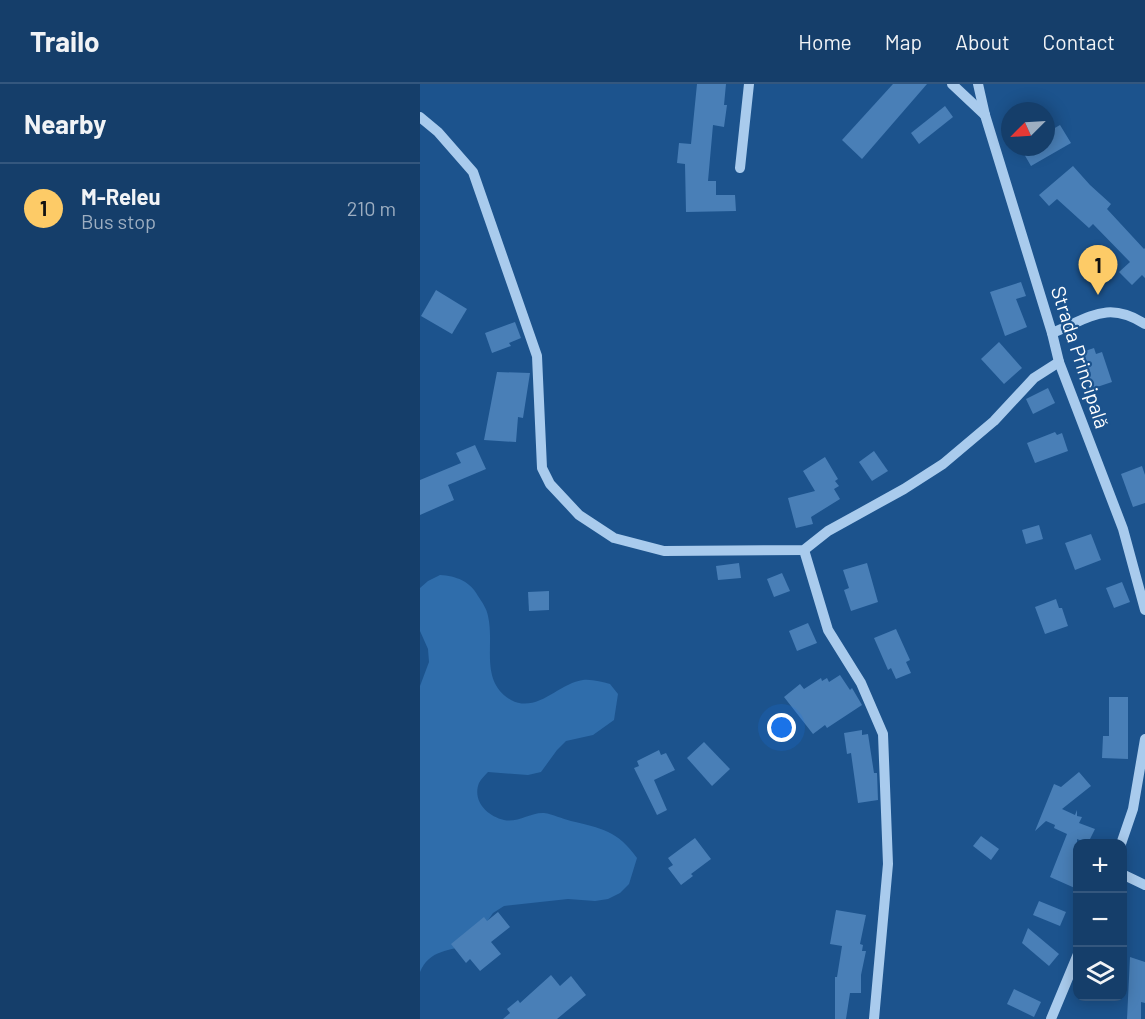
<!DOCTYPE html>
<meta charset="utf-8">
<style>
body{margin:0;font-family:Barlow,sans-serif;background:#1e4570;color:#f1f3f6}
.controls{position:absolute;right:18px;bottom:18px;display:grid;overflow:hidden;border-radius:12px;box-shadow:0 3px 15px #0003}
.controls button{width:54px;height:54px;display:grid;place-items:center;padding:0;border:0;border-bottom:2px solid #34577e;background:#153e6a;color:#f1f3f6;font:30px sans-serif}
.compass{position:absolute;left:581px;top:18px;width:54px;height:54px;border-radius:50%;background:#153e6a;box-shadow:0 3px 15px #0003;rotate:246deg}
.you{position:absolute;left:362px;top:644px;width:21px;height:21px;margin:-15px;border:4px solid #fff;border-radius:50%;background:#1a73e8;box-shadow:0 0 0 9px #1a73e833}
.badge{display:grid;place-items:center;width:39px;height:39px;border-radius:50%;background:#fdcb67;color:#111;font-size:20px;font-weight:700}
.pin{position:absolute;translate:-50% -50px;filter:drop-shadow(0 2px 3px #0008)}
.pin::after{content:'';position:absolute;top:32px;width:21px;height:18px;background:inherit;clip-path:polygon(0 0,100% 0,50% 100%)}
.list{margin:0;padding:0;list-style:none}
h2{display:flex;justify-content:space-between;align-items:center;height:78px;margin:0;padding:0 24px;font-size:26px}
h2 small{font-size:20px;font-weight:400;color:#9daec1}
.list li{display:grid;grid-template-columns:39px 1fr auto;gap:18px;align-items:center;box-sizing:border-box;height:90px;padding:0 24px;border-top:2px solid #34577e}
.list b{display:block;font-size:22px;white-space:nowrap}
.list p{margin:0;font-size:20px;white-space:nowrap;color:#9daec1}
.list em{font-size:20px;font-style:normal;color:#9daec1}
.icon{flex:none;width:33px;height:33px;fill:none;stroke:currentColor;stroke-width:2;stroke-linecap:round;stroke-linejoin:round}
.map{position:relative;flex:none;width:725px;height:935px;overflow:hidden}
header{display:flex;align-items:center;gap:36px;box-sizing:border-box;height:84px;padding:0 30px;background:#153e6a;border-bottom:2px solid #34577e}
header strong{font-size:28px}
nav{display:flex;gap:33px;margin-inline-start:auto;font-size:21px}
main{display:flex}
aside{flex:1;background:#153e6a}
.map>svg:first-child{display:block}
.green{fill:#2f6dab}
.building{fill:#497fb7}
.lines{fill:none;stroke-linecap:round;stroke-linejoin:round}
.minor{stroke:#a9cbed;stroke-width:10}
.labels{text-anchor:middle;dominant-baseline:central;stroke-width:4.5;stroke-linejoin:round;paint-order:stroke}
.street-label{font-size:20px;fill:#fff;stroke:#1c538d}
</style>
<header>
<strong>Trailo</strong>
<nav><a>Home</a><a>Map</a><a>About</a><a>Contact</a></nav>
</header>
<main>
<aside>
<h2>Nearby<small></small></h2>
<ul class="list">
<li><span class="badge">1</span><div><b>M-Releu</b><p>Bus stop</p></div><em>210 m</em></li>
</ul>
</aside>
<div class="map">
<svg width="725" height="935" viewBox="0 0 725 935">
<rect width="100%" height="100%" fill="#1c538d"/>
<path class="green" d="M 20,491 C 36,492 50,497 58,512 C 62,518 67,525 68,532 C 75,561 59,597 91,616 C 117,630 139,599 163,596 C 172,595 182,598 190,600 L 198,610 L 194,636 L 173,651 L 146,657 L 137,666 L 121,688 L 108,691 L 68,688 C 65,691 61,695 59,699 C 52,717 67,732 84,736 C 98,739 111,728 124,729 C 133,730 142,735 151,737 C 181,744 198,747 217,774 L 209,800 L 200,809 L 188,815 L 175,817 L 148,815 L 84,822 L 73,829 L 51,861 C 30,866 9,866 0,888 L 0,602 L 9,578 L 8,565 L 0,547 L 0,504 L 8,497 Z"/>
<g class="building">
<path d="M 277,0 L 306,0 L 304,21 L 307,21 L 304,43 L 293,41 L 288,97 L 296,97 L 296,111 L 315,111 L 316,127 L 266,128 L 265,80 L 257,79 L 259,59 L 271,60 Z"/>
<path d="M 473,0 L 507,0 L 442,75 L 422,56 Z"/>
<path d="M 525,22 L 533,33 L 499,60 L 491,49 Z"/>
<path d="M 640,41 L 651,59 L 611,82 L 600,63 L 626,63 L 626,49 Z"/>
<path d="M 653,82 L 670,101 L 691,120 L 687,125 L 724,165 L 725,164 L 725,194 L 722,191 L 712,201 L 699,188 L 710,178 L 673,140 L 669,144 L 637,115 L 629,122 L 619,111 Z"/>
<path d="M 601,198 L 606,212 L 596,215 L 607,243 L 585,252 L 570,208 Z"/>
<path d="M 16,206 L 47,225 L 32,250 L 1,232 Z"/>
<path d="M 95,238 L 101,254 L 89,259 L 91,262 L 72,269 L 65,249 Z"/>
<path d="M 579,258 L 602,284 L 584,300 L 561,275 Z"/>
<path d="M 674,264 L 676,270 L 682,268 L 692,298 L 671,305 L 659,269 Z"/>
<path d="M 77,288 L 110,289 L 103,334 L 98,333 L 96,358 L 64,356 Z"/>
<path d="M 628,304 L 635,319 L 613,330 L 606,315 Z"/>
<path d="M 635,348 L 637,351 L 642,349 L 648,367 L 615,379 L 607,359 Z"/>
<path d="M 55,361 L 66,385 L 28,401 L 34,416 L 0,431 L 0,396 L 41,379 L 36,369 Z"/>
<path d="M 454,367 L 468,387 L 452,397 L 439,378 Z"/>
<path d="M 405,373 L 418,395 L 415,397 L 419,402 L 414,405 L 420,415 L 391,433 L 393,440 L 376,444 L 368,414 L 395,407 L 383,387 Z"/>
<path d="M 722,382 L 725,391 L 725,419 L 713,423 L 701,390 Z"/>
<path d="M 619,441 L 623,455 L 606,460 L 602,446 Z"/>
<path d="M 671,450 L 681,476 L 655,486 L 645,459 Z"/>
<path d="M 319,479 L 321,494 L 298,496 L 296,482 Z"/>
<path d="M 447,479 L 458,518 L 431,527 L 424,506 L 429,504 L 423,486 Z"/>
<path d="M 362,489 L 370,507 L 354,513 L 347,495 Z"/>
<path d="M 702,498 L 710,518 L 694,524 L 686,504 Z"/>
<path d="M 129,507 L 129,526 L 109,527 L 108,508 Z"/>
<path d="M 636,515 L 639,524 L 642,524 L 648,542 L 625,550 L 615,523 Z"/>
<path d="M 388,539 L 397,559 L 377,567 L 369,547 Z"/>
<path d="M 476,545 L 490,576 L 486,578 L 491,589 L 476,595 L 471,584 L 468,586 L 454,554 Z"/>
<path d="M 420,591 L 430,606 L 432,604 L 442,621 L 407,644 L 405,641 L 393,650 L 364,613 L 380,600 L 384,605 L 401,594 L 402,597 L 407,594 L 409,598 Z"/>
<path d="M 689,613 L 708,613 L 708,675 L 682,674 L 683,652 L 689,652 Z"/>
<path d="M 442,646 L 442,651 L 448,650 L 454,689 L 457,689 L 458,716 L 438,719 L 431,669 L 427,670 L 424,649 Z"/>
<path d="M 284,658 L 310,685 L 292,702 L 267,674 Z"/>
<path d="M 239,666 L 241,671 L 246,669 L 255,686 L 234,696 L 247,726 L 237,731 L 214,684 L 219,682 L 217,677 Z"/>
<path d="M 659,688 L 671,702 L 642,725 L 655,731 L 657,726 L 657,732 L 662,733 L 659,739 L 675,745 L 668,759 L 657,755 L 657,805 L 630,793 L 647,750 L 634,744 L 635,741 L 626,737 L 615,747 L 634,700 L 641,703 Z"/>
<path d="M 561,752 L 579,765 L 571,776 L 553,762 Z"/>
<path d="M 275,754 L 291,775 L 271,790 L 273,792 L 261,801 L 248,784 L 253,781 L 248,774 Z"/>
<path d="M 619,817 L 646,828 L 640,842 L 613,831 Z"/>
<path d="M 416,826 L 446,831 L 440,860 L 443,861 L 442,867 L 446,867 L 441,891 L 441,909 L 430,909 L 426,935 L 415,935 L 415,893 L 417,893 L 422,862 L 410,860 Z"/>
<path d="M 78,828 L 90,843 L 71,858 L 81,870 L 60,887 L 50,875 L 46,879 L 31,860 L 64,833 L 67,837 Z"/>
<path d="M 608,844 L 639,870 L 629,882 L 602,859 Z"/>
<path d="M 710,873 L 725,878 L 725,919 L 721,918 L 721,935 L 707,935 Z"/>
<path d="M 131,891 L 140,902 L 151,892 L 166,911 L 137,935 L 83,935 L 90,929 L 87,925 L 98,916 L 100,919 Z"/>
<path d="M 594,905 L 621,918 L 614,933 L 587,920 Z"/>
</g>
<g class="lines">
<g class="minor">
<path d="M 532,0 L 565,31"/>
<path d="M 558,0 L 565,31 L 632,249 L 639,278 L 703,445 L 725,526"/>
<path d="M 0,33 L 18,48 L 53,88 L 117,272 L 122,384 L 130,400 L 159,431 L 194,454 L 244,467 L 384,466 L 408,447 L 484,405 L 523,380 L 574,337 L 614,294 L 639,278"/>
<path d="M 320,84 L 329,0"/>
<path d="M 632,249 C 670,234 687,216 725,240"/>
<path d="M 384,466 L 408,546 L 441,599 L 463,650 L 468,780 L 454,935"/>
<path d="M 701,760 L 713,725 L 725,655"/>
<path d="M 702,790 L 725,801"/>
<path d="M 631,935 L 658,870"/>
</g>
</g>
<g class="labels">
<g class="street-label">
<text transform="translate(661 273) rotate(72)">Strada Principală</text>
</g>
</g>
</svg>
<div class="controls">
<button>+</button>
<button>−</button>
<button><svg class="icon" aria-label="layers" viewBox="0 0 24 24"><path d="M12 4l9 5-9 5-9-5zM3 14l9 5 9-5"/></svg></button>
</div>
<svg class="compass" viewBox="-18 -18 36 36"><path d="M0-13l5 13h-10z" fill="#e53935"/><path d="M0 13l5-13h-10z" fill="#9daec1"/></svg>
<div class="you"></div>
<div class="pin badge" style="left:678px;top:211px">1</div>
</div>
</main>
